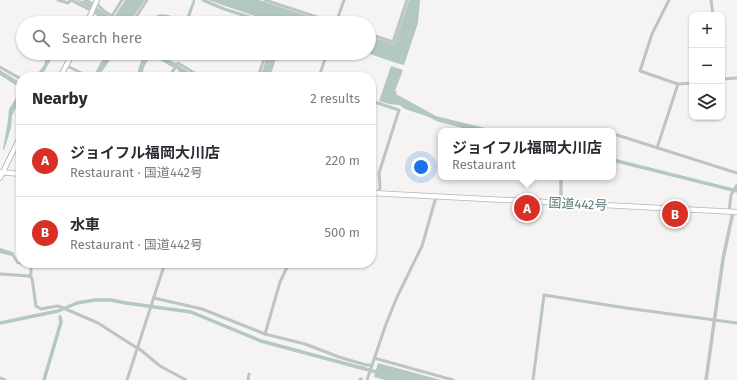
<!DOCTYPE html>
<meta charset="utf-8">
<style>
body{margin:0;font-family:"Fira Sans","Noto Sans JP",sans-serif;background:#f2f2f3;color:#2b2b33}
.controls{position:absolute;right:12px;top:12px;display:grid;overflow:hidden;border-radius:8px;box-shadow:0 1px 3px #0004}
.controls button{width:36px;height:36px;display:grid;place-items:center;padding:0;border:0;border-bottom:1px solid #e1e1e2;background:#fff;color:#2b2b33;font:20px sans-serif}
.you{position:absolute;left:421px;top:167px;width:14px;height:14px;margin:-10px;border:3px solid #fff;border-radius:50%;background:#1a73e8;box-shadow:0 0 0 6px #1a73e833}
.badge{display:grid;place-items:center;width:26px;height:26px;border-radius:50%;background:#d93025;color:#fff;font-size:13px;font-weight:700}
.pin{position:absolute;translate:-50% -50%;border:2px solid #fff;box-shadow:0 1px 4px #0006}
.popup{position:absolute;left:438px;top:128px;width:178px;height:52px;box-sizing:border-box;display:grid;place-content:center;border-radius:8px;background:#fff;filter:drop-shadow(0 1px 3px #0005);font-size:13px;white-space:nowrap;color:#7c7c81}
.popup b{font-size:15px;color:#2b2b33}
.popup::after{content:'';position:absolute;left:50%;top:100%;margin-left:-8px;border:8px solid transparent;border-top-color:#fff}
.list{margin:0;padding:0;list-style:none}
h2{display:flex;justify-content:space-between;align-items:center;height:52px;margin:0;padding:0 16px;font-size:17px}
h2 small{font-size:13px;font-weight:400;color:#7c7c81}
.list li{display:grid;grid-template-columns:26px 1fr auto;gap:12px;align-items:center;box-sizing:border-box;height:72px;padding:0 16px;border-top:1px solid #e1e1e2}
.list b{display:block;font-size:15px;white-space:nowrap}
.list p{margin:0;font-size:13px;white-space:nowrap;color:#7c7c81}
.list em{font-size:13px;font-style:normal;color:#7c7c81}
.icon{flex:none;width:22px;height:22px;fill:none;stroke:currentColor;stroke-width:2;stroke-linecap:round;stroke-linejoin:round}
.map{position:relative;flex:none;width:737px;height:380px;overflow:hidden}
.search{position:absolute;background:#fff;box-shadow:0 1px 3px #0004;left:16px;top:16px;width:360px;height:44px;display:flex;align-items:center;gap:10px;box-sizing:border-box;padding:0 14px;border-radius:22px;color:#7c7c81;font-size:15px}
.panel{position:absolute;background:#fff;box-shadow:0 1px 3px #0004;left:16px;top:72px;width:360px;height:196px;border-radius:16px}
.map>svg:first-child{display:block}
.water{fill:#b4c8c3}
.lines{fill:none;stroke-linecap:round;stroke-linejoin:round}
.canal{stroke:#b4c8c3;stroke-width:3.5}
.secondary-casing{stroke:#aebab9;stroke-width:6}
.trunk-casing{stroke:#afb8b8;stroke-width:6}
.minor{stroke:#bcc5c5;stroke-width:3}
.tertiary{stroke:#bcc5c5;stroke-width:3.5}
.secondary{stroke:#fff;stroke-width:4}
.trunk{stroke:#fff;stroke-width:4.5}
.labels{text-anchor:middle;dominant-baseline:central;stroke-width:4;stroke-linejoin:round;paint-order:stroke}
.street-label{font-size:13px;fill:#5b7a78;stroke:#fff}
</style>
<div class="map">
<svg width="737" height="380" viewBox="0 0 737 380">
<rect width="100%" height="100%" fill="#f6f4f2"/>
<g class="water">
<path d="M 75,0 C 89,0 102,11 113,19 L 125,0 L 145,0 L 129,23 L 112,23 L 95,11 Z"/>
<path d="M 193,0 L 195,0 L 195,2 L 188,23 L 161,21 L 160,23 L 154,23 L 157,15 C 165,12 177,19 186,18 Z"/>
<path d="M 208,0 L 259,0 L 329,23 L 275,23 Z"/>
<path d="M 409,0 L 420,0 L 418,23 L 404,65 L 396,63 L 367,53 L 369,53 L 369,36 L 394,44 Z"/>
<path d="M 48,53 L 55,53 L 41,77 L 35,77 L 44,65 Z"/>
<path d="M 108,53 L 115,53 L 98,77 L 93,77 L 101,62 Z"/>
<path d="M 144,53 L 160,53 L 169,60 L 176,63 L 176,64 L 197,77 L 184,77 L 176,68 C 168,67 161,58 151,56 L 144,67 L 142,77 L 138,77 L 138,70 Z"/>
<path d="M 268,53 L 278,53 L 270,77 L 261,75 Z"/>
<path d="M 391,66 L 403,70 L 395,91 L 397,92 L 396,94 L 436,116 L 497,131 L 475,131 L 439,122 L 426,116 L 405,109 L 399,105 L 389,104 L 379,101 Z"/>
<path d="M 0,70 L 21,83 L 21,96 L 12,116 L 11,128 L 4,150 L 3,149 L 8,120 L 9,109 L 16,98 L 17,86 L 0,75 Z"/>
<path d="M 0,248 L 13,252 L 18,262 L 29,264 L 28,265 L 17,264 L 12,256 L 0,253 Z"/>
<path d="M 378,363 L 441,380 L 385,380 L 374,377 Z"/>
</g>
<g class="lines">
<g class="canal">
<path d="M 613,160 L 737,191"/>
<path d="M 0,323 L 58,311 L 77,303 L 95,300 L 111,300 L 126,303 L 191,312 L 261,341 L 380,373"/>
<path d="M 44,380 L 61,322 L 60,317"/>
<path d="M 360,380 L 361,379"/>
</g>
<g class="secondary-casing">
<g id="secondary">
<path d="M 87,23 L 97,0"/>
<path d="M 60,77 L 73,53"/>
<path d="M 0,178 L 21,135"/>
</g>
</g>
<g class="trunk-casing">
<g id="trunk">
<path d="M 0,172 L 21,174"/>
<path d="M 371,193 L 737,212"/>
</g>
</g>
<g class="minor">
<path d="M 58,0 L 68,3 L 71,0 L 96,13 L 109,23"/>
<path d="M 85,0 L 95,5"/>
<path d="M 203,0 L 224,9 L 268,23"/>
<path d="M 265,0 L 335,23"/>
<path d="M 669,0 L 652,34 L 640,71 L 678,84 L 692,83"/>
<path d="M 711,0 L 713,15"/>
<path d="M 96,3 L 104,11 L 112,16 L 122,0"/>
<path d="M 132,23 L 147,0"/>
<path d="M 336,23 L 344,0"/>
<path d="M 369,34 L 393,42 L 407,0"/>
<path d="M 67,66 L 90,77"/>
<path d="M 0,67 L 21,79"/>
<path d="M 169,77 L 178,63 L 201,77"/>
<path d="M 258,77 L 266,53"/>
<path d="M 319,77 L 327,53"/>
<path d="M 722,79 L 737,78"/>
<path d="M 371,101 L 399,110 L 379,173 L 380,187 L 378,194"/>
<path d="M 617,135 L 737,173"/>
<path d="M 657,148 L 678,84"/>
<path d="M 729,212 L 731,195 L 737,185"/>
<path d="M 31,263 L 31,274 L 29,276 L 32,278 L 36,306 L 41,309 L 57,306 L 61,307 L 98,323 L 137,348"/>
<path d="M 0,274 L 29,276"/>
<path d="M 154,298 L 202,309 L 265,334 L 305,344 L 339,357 L 366,365 L 372,365"/>
<path d="M 265,334 L 280,282 L 289,263"/>
<path d="M 137,347 L 160,366 L 186,380"/>
<path d="M 374,358 L 453,380"/>
<path d="M 0,378 L 5,380"/>
<path d="M 127,380 L 165,263"/>
<path d="M 248,380 L 249,374"/>
<path d="M 367,380 L 386,324 L 397,297 L 422,246 L 436,197"/>
<path d="M 533,380 L 544,295 L 626,308 L 737,323"/>
</g>
<g class="tertiary">
<path d="M 561,203 L 561,177"/>
<path d="M 706,380 L 723,259 L 733,212"/>
</g>
<use href="#secondary" class="secondary"/>
<use href="#trunk" class="trunk"/>
</g>
<g class="labels">
<g class="street-label">
<text transform="translate(578 204) rotate(3)">国道442号</text>
</g>
</g>
</svg>
<div class="controls">
<button>+</button>
<button>−</button>
<button><svg class="icon" aria-label="layers" viewBox="0 0 24 24"><path d="M12 4l9 5-9 5-9-5zM3 14l9 5 9-5"/></svg></button>
</div>
<div class="you"></div>
<div class="pin badge" style="left:527px;top:208px">A</div>
<div class="popup"><b>ジョイフル福岡大川店</b>Restaurant</div>
<div class="pin badge" style="left:675px;top:214px">B</div>
<div class="search"><svg class="icon" aria-label="search" viewBox="0 0 24 24"><circle cx="10" cy="10" r="6"/><path d="M15 15l6 6"/></svg>Search here</div>
<section class="panel">
<h2>Nearby<small>2 results</small></h2>
<ul class="list">
<li><span class="badge">A</span><div><b>ジョイフル福岡大川店</b><p>Restaurant · 国道442号</p></div><em>220 m</em></li>
<li><span class="badge">B</span><div><b>水車</b><p>Restaurant · 国道442号</p></div><em>500 m</em></li>
</ul>
</section>
</div>
